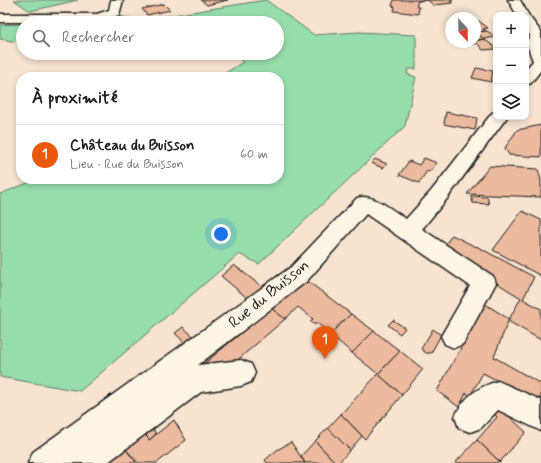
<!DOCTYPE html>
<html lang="fr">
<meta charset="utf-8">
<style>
body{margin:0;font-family:Mynerve,sans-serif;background:#f6f6f6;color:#202124}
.controls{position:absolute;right:12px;top:12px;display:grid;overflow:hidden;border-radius:8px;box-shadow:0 2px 6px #0003}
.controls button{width:36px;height:36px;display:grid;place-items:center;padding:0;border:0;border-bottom:1px solid #e0e0e0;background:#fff;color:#202124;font:20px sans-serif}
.compass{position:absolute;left:445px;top:12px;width:36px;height:36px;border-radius:50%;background:#fff;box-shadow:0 2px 6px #0003;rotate:158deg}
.you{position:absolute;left:221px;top:234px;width:14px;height:14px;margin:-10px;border:3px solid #fff;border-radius:50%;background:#1a73e8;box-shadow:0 0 0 6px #1a73e833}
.badge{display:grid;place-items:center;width:26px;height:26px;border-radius:50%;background:#ea580c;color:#fff;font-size:13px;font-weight:700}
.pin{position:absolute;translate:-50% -33px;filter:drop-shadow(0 1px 2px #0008)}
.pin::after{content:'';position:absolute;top:21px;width:14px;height:12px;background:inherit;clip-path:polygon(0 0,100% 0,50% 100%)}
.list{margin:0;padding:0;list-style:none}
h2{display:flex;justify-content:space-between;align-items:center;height:52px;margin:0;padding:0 16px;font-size:17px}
h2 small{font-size:13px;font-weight:400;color:#757577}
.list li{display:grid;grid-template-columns:26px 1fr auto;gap:12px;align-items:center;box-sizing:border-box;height:60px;padding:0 16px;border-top:1px solid #e0e0e0}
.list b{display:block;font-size:15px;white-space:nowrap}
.list p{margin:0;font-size:13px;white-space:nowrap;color:#757577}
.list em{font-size:13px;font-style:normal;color:#757577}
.icon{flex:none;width:22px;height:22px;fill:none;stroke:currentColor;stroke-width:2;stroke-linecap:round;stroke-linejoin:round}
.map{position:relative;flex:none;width:541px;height:463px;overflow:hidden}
.search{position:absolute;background:#fff;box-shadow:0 2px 6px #0003;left:16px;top:16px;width:268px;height:44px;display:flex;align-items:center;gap:10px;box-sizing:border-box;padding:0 14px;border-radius:22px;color:#757577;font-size:15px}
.panel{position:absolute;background:#fff;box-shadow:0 2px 6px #0003;left:16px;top:72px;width:268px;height:112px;border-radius:16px}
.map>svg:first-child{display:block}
.green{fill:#97ddab;stroke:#5a7c64}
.building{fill:#ecba9e;stroke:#1c1c1c}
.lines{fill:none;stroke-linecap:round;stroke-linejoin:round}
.street-casing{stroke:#1c1c1c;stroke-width:3}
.secondary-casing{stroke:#1c1c1c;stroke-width:3}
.street{fill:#fcf5e5;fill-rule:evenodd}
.secondary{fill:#fcf5e5;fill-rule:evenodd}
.labels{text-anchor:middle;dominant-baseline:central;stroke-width:4;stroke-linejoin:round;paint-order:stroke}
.street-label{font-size:16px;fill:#1c1c1c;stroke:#fcf5e5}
</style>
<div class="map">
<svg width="541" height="463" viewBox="0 0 541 463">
<rect width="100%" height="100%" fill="#f7e3d0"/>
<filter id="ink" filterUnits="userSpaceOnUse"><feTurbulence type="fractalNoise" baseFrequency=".025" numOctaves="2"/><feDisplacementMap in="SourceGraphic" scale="8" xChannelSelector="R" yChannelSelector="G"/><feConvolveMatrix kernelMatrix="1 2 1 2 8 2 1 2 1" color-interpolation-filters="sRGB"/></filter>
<g filter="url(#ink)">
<g class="green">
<path d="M 14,0 L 78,0 L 30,11 Z"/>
<path d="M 266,0 L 314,35 L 359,32 L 416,35 L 416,69 L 408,69 L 407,74 L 416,77 L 405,126 L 259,264 L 239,254 L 80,391 L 0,377 L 0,194 L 38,179 L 279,179 L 279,77 L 219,77 L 243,62 L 231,53 L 277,53 L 277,23 L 192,23 L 189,21 L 184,23 L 82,23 L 98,22 L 121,16 L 136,21 Z"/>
<path d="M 23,24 L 23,43 L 0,39 L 0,25 Z"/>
</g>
<g class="building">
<path d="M 201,0 L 228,0 L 207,5 Z"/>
<path d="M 394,0 L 428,0 L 418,1 L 416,7 L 419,7 L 418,14 L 394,11 L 395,7 L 392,6 Z"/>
<path d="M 428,0 L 453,0 L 450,1 L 453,3 L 433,5 Z"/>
<path d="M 164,4 L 170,10 L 147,15 L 142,9 Z"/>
<path d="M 475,21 L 479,21 L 488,28 L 483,29 L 486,31 L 476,32 L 484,39 L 475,40 Z"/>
<path d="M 486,31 L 487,31 L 496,37 L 484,39 L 476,32 Z"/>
<path d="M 484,39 L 496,48 L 496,49 L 483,50 L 477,43 L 473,44 L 471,42 Z"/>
<path d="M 476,68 L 493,71 L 491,82 L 472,78 Z"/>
<path d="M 446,112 L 477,118 L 475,130 L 444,124 Z"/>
<path d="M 541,125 L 541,157 L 509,155 L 505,148 L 517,130 Z"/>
<path d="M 424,158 L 437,163 L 429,172 L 427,171 L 419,183 L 399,175 L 409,161 L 419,165 Z"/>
<path d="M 375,159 L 387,164 L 383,168 L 371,163 Z"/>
<path d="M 490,166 L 538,169 L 541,181 L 541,197 L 467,194 Z"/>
<path d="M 471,196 L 487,197 L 489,204 L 473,203 Z"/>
<path d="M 522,211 L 541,220 L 541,276 L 493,250 Z"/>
<path d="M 452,235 L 476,247 L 476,246 L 534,277 L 523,299 L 541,309 L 541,340 L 508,321 L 521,298 L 442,249 Z"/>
<path d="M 234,265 L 266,290 L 252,302 L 221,276 Z"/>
<path d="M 301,276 L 351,314 L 330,334 L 317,323 L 315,325 L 310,321 L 313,319 L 298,307 L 285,319 L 268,306 Z"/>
<path d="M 485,304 L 509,319 L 494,357 L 541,384 L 541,402 L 536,401 L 483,373 L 470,396 L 466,393 L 459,407 L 437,391 Z"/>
<path d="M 271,308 L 285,319 L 233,364 L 208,370 L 205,363 Z"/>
<path d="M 351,314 L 374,331 L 352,353 L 330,334 Z"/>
<path d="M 393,320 L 405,328 L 400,334 L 388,325 Z"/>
<path d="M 183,327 L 202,344 L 193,352 L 175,333 Z"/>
<path d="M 433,329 L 441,335 L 431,353 L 426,353 L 421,349 Z"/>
<path d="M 374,331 L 400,351 L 378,374 L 352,353 Z"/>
<path d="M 400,351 L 423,369 L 402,395 L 378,374 Z"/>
<path d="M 378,374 L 402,395 L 365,439 L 341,414 Z"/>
<path d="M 497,405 L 526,432 L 500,462 L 477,440 L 497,417 L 492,411 Z"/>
<path d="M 341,414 L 362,436 L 350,450 L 328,428 Z"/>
<path d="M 174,420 L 186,440 L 157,463 L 138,463 L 122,445 L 143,430 L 149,440 Z"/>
<path d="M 328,428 L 350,450 L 338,463 L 336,463 L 315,441 Z"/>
<path d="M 153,429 L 156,434 L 149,440 L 146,435 Z"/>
<path d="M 477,440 L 500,462 L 499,463 L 455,463 Z"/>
<path d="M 315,441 L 336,463 L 305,463 L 301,456 Z"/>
<path d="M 291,442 L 305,463 L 267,463 L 265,460 L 277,450 Z"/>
<path d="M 122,445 L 136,462 L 134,463 L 111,463 L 106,457 Z"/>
</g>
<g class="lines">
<g class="street-casing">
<g id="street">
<path d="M 111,0 L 123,0 L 119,15 L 98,22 L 0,22 L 0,14 L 97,14 L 109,10 Z"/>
<path d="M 537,33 L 541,34 L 541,70 L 531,83 L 526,85 L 526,69 L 533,61 L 526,42 L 532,34 Z"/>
<path d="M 496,112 L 496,117 L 507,117 L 446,200 L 422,229 L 493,276 L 496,283 L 463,344 L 454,348 L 445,344 L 441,336 L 470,286 L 366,214 L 307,281 L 198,365 L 241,360 L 251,364 L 255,373 L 251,382 L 241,386 L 201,392 L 107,463 L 28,463 L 33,452 L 291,267 L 357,198 C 373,193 392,210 406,219 L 432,190 L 492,113 Z"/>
<path d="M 498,381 L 541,400 L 541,431 L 498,410 L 481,428 L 470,432 L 459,428 L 455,417 C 463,397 478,387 498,381 Z"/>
</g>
</g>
<g class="secondary-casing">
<path id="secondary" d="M 508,0 L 520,0 L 529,16 L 541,32 L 541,46 L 536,45 L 526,29 L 526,15 L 517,15 Z"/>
</g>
<use href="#street" class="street"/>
<use href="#secondary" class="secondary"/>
</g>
</g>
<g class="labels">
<g class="street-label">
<text transform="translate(269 294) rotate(-39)">Rue du Buisson</text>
</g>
</g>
</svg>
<div class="controls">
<button>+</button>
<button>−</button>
<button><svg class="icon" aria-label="layers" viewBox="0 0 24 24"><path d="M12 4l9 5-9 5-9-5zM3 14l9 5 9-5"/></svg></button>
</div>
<svg class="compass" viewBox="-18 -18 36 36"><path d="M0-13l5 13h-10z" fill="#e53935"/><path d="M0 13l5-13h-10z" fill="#757577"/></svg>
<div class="you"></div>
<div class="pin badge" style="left:325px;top:359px">1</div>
<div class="search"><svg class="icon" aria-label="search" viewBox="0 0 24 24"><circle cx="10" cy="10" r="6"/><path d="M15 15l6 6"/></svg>Rechercher</div>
<section class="panel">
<h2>À proximité<small></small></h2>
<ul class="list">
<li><span class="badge">1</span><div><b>Château du Buisson</b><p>Lieu · Rue du Buisson</p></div><em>60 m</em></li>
</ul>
</section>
</div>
